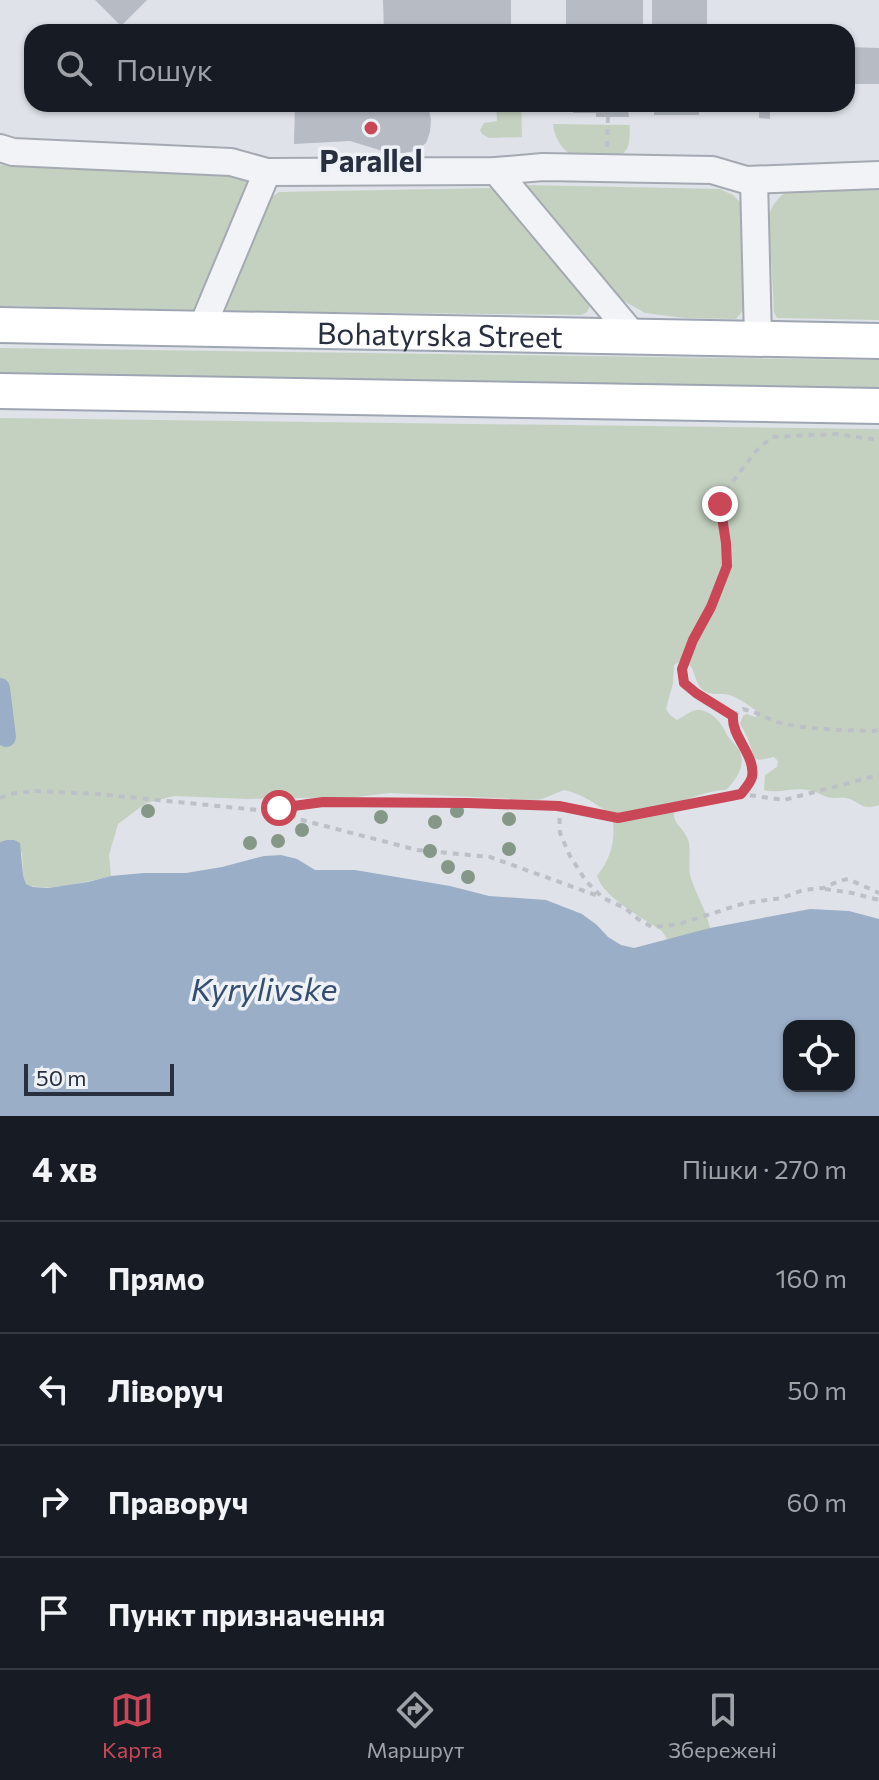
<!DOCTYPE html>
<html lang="uk">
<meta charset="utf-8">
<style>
body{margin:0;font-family:Commissioner,sans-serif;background:#242831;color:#f1f3f6}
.controls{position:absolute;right:24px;bottom:24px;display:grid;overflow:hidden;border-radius:16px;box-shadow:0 2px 6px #0004}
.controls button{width:72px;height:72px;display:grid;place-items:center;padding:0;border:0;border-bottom:2px solid #363941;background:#171b24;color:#f1f3f6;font:40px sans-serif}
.scale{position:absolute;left:24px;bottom:20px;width:150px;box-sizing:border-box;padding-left:8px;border:4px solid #282f3e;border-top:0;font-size:22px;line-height:28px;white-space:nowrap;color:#282f3e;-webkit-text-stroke:6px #eef1f5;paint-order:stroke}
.stop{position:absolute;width:24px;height:24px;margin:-18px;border:6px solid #c94756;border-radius:50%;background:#fff}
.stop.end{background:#c94756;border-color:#fff;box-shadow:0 2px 8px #0008}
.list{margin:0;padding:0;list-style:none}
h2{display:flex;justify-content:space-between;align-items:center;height:104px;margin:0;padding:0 32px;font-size:34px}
h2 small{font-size:26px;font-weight:400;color:#9ea1a6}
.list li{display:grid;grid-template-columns:52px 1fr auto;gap:24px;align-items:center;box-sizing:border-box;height:112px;padding:0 32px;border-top:2px solid #363941}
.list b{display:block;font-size:30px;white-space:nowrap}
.list em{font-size:26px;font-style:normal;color:#9ea1a6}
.icon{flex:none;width:44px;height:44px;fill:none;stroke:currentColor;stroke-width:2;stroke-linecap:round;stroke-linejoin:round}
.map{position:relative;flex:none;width:879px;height:1116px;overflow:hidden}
.search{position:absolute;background:#171b24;box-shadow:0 2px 6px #0004;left:24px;right:24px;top:24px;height:88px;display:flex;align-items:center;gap:20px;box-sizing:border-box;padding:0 28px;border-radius:24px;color:#9ea1a6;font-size:30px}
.sheet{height:552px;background:#171b24}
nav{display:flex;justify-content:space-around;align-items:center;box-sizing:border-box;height:112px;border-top:2px solid #363941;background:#171b24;font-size:22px;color:#9ea1a6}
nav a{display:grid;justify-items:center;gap:4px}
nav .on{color:#c94756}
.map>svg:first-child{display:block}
.green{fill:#c4d1c0}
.water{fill:#9baec7;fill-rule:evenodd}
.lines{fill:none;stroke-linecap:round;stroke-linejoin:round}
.canal{stroke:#9baec7;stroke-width:20}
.building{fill:#b6bbc4}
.minor-casing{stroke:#a4a9b2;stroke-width:30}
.major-casing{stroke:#9ea6b3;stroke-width:38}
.path{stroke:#bdc0c6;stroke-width:4;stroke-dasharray:6 6;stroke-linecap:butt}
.minor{stroke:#f1f3f6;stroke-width:26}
.major{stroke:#fff;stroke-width:34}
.tree{fill:#859786}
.route{stroke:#c94756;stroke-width:10}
.poi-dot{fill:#c94756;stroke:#eef1f5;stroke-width:3}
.labels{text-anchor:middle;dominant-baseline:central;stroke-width:7;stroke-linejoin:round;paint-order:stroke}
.poi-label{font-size:30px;font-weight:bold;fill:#282f3e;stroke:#eef1f5}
.street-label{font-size:30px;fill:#282f3e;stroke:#eef1f5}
.water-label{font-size:32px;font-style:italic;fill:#344d71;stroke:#eef1f5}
</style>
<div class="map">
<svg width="879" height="1116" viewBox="0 0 879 1116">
<rect width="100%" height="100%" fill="#dfe2e8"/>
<g class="green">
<path d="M 496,104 L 521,104 L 522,137 L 489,138 L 482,134 L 480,130 L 484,123 L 497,121 Z"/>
<path d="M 553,124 L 630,125 C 629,133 631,143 626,150 C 619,161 609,159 598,158 C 592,158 584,159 579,158 C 564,154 554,138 553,124 Z"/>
<path d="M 0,165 L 236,174 L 252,183 L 207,293 L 193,310 L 0,306 Z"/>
<path d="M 526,185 L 720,189 L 733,195 L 742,204 L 745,308 L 736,319 L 685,318 L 645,313 L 608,292 L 521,186 Z"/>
<path d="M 490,188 L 497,191 L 591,304 L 587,312 L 582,315 L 228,311 L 224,308 L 266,201 L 279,192 Z"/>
<path d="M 879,190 L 879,320 L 777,318 L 774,312 L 769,217 C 771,205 778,198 787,191 Z"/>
<path d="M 0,348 L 879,360 L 879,391 L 0,377 Z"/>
<path d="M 0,418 L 879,429 L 879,805 C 864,810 863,805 850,799 C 845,797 837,798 832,798 C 823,797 817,791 808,790 C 793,787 778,794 764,790 L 765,775 L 777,767 L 778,761 L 774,757 L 759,760 L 754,757 L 748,739 L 740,723 L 743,716 L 747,714 L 755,717 L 759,715 L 758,712 C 750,706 739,698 729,695 C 719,692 712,697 703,690 C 692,681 697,664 682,660 L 674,665 L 673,683 L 666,709 L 670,715 L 677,720 C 685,716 691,709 700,710 C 714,712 722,724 727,735 C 730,740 736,745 739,750 C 747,765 736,780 726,790 C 712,790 689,798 676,804 C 670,824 679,822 687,837 C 692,847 688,863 690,875 C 695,893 706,909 710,928 L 683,937 L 667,939 L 662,931 C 643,918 604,898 597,876 C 612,857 616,839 612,815 C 597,805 583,794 564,790 L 542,799 L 535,800 L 390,793 L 356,797 L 247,799 L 174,796 L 146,803 L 118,824 L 109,855 L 111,876 C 91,881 44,893 26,884 L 23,875 L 22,853 L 6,840 L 0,842 Z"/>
</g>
<path class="water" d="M 6,840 L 14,840 L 20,843 L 23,875 L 26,884 L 33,887 L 48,888 L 88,882 L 111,876 L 144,873 L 186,873 L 222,867 L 264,856 L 281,855 L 297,859 L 315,870 L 355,870 L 450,886 L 489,896 L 546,900 L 582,914 L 597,925 L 608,937 L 621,945 L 634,948 L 710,928 L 810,909 L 849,911 L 879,919 L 879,1116 L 0,1116 L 0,842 ZM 789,1026 L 849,1026 L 849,1086 L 789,1086 Z"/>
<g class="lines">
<path class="canal" d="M 0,688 L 6,737"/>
</g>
<g class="building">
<path d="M 95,0 L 147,0 L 121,26 Z"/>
<path d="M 383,0 L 511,0 L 511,32 L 384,32 Z"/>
<rect x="566" y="0" width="77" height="26"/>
<rect x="652" y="0" width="55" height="28"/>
<path d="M 847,47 L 879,48 L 879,84 L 847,84 Z"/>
<path d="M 295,104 L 428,104 L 431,120 L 430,132 L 426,143 L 417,150 L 406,153 L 389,153 L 350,141 L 294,144 Z"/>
<path d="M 573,104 L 699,104 L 699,115 L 654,115 L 654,109 L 628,109 L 629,117 L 596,117 L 596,113 L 573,113 Z"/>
<path d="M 759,104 L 770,104 L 770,119 L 759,118 Z"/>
</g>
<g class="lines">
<g class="minor-casing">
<g id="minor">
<path d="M 0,148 L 13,152 L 231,162 L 267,172 L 496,171 L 543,167 L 712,170 L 746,180 L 879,175"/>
<path d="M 496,171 L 633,335"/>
<path d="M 754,180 L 758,338"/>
<path d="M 201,330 L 267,172"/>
</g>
</g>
<g class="major-casing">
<g id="major">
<path id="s1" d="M 0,325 C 293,332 586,334 879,341"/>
<path d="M 0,391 L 879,406"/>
</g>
</g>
<g class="path">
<path d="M 607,147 L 608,117"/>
<path d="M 733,716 L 743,709 C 757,712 771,721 785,724 C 815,730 845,730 875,731 L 879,729"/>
<path d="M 741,794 C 745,789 751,783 752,777 C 756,755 731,737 733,716 L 696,693 L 684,683 L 682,669 L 693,640 L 711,607 L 727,566 L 726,543 L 720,504 L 727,489 L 756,451 L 772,437 L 835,434 L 879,440"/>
<path d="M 0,798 L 9,794 L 35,791 L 97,794 L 258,810 L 323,802 L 468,803 L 559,806 L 618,818 L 741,794 L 784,800 L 879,775"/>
<path d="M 559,806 L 560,833 L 570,856 L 586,881 L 603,898 L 625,908 L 638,919 L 652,927 L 676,925 L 745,903 L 782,898 L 803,890 L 823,888 L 839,881 L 848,879 L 879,893"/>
<path d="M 280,808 L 298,819 L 417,850 L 490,857 L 601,897"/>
<path d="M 825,889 L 852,893 L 879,900"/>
</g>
<use href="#minor" class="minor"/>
<use href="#major" class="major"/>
</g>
<g class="tree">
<circle cx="148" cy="811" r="7"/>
<circle cx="457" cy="811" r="7"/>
<circle cx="381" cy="817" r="7"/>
<circle cx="509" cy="819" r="7"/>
<circle cx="435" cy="822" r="7"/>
<circle cx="302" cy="830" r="7"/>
<circle cx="278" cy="841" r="7"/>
<circle cx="250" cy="843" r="7"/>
<circle cx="509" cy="849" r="7"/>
<circle cx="430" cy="851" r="7"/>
<circle cx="448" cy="867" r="7"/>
<circle cx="468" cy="877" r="7"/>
</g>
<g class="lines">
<path class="route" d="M 279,808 L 323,802 L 468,803 L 559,806 L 618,818 L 741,794 C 745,789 751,782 752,777 C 756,755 731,737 733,716 L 696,693 L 684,683 L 682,669 L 693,640 L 711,607 L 727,566 L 726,543 L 720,504"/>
</g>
<circle class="poi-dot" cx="371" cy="128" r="8"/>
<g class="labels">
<g class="poi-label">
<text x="371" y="159">Parallel</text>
</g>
<g class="street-label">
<text stroke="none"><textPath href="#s1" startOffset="440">Bohatyrska Street</textPath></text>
</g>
<g class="water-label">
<text x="264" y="988">Kyrylivske</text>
</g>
</g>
</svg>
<div class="controls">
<button><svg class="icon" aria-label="locate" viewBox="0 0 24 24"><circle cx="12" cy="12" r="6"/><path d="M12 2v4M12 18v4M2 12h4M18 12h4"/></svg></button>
</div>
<div class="scale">50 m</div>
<div class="stop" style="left:279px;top:808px"></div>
<div class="stop end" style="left:720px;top:504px"></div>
<div class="search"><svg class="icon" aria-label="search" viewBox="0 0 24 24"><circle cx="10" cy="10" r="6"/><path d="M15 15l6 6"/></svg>Пошук</div>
</div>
<section class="sheet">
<h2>4 хв<small>Пішки · 270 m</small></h2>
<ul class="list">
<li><svg class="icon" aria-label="ahead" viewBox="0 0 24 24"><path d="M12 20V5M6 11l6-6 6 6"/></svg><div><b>Прямо</b></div><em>160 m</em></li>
<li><svg class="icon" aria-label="left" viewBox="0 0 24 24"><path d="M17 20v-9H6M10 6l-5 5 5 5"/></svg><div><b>Ліворуч</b></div><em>50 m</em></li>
<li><svg class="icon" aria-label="right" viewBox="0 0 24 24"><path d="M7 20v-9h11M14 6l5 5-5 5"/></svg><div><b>Праворуч</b></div><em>60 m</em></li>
<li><svg class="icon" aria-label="arrive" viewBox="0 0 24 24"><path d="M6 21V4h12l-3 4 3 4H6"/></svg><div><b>Пункт призначення</b></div></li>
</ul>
</section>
<nav>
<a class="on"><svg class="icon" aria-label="map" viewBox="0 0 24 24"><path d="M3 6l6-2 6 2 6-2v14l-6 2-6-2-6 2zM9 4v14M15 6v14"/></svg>Карта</a>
<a><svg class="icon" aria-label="directions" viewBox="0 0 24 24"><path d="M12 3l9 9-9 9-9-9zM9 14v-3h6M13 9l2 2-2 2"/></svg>Маршрут</a>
<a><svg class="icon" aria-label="saved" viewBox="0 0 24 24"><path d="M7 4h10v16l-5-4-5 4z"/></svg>Збережені</a>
</nav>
